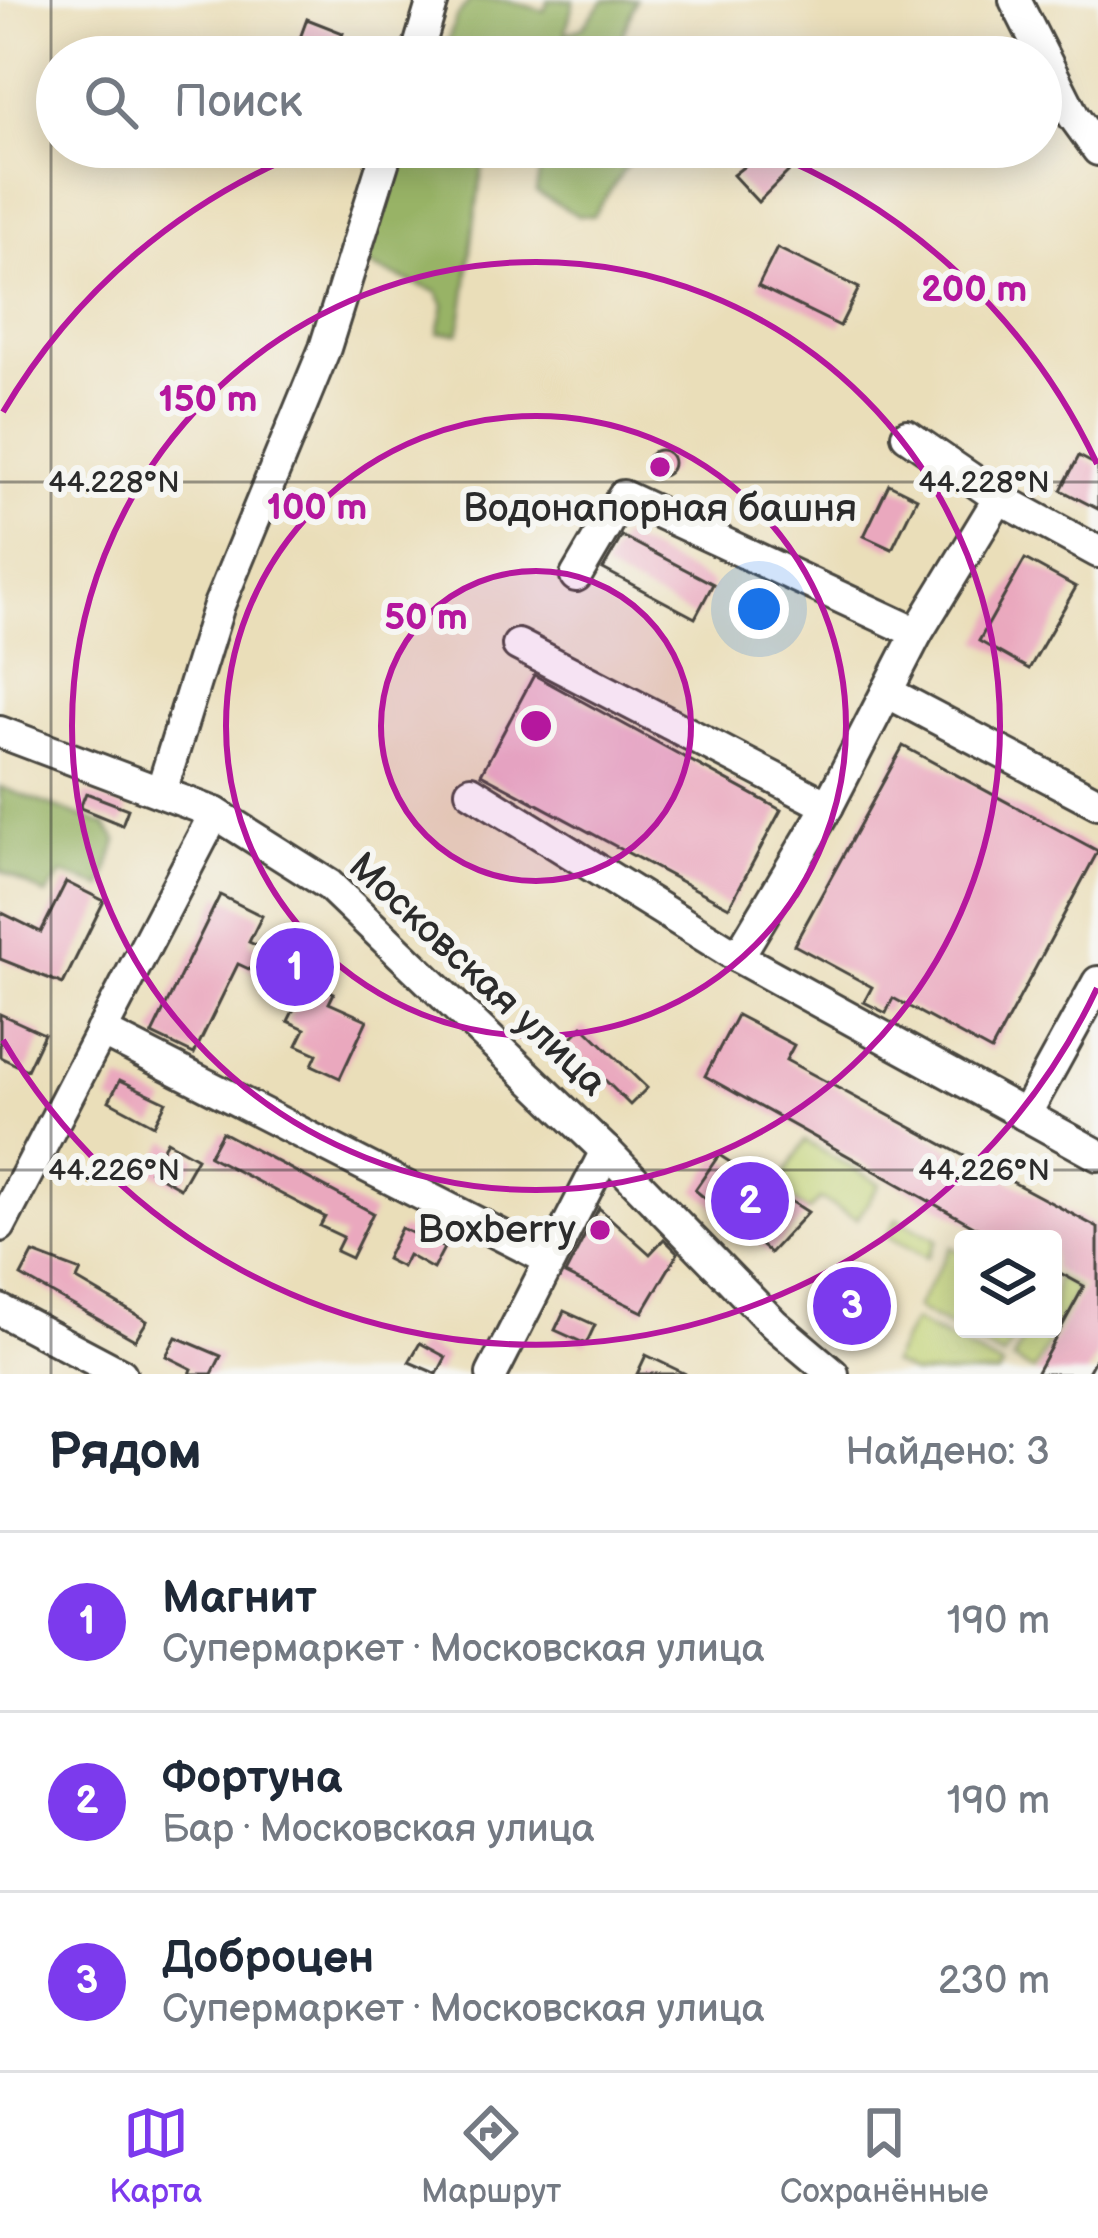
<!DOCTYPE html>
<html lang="ru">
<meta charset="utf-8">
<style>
body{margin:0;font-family:"Balsamiq Sans",sans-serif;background:#f6f6f7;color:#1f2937}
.controls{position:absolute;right:36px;bottom:36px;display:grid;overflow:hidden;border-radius:12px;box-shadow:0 6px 30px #0003}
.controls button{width:108px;height:108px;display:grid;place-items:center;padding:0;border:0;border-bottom:3px solid #e0e1e3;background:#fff;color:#1f2937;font:60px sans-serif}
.you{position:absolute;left:759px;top:609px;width:42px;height:42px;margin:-30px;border:9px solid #fff;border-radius:50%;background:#1a73e8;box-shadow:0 0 0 18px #1a73e833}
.badge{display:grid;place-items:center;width:78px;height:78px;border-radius:50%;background:#7c3aed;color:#fff;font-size:39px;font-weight:700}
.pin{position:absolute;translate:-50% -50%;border:6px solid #fff;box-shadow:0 3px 12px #0006}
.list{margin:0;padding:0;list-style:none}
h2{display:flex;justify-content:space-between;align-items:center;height:156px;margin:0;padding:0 48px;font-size:51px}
h2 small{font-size:39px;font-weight:400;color:#747a83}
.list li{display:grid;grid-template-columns:78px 1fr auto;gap:36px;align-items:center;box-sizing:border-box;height:180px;padding:0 48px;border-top:3px solid #e0e1e3}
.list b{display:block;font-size:45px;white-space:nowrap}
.list p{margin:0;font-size:39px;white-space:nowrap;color:#747a83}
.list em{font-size:39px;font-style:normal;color:#747a83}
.icon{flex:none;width:66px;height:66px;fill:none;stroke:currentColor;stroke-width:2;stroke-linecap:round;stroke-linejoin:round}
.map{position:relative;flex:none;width:1098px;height:1374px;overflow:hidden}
.search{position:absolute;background:#fff;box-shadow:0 6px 30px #0003;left:36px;right:36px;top:36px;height:132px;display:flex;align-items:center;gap:30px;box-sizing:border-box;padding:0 42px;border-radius:66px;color:#747a83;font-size:45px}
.sheet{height:696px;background:#fff}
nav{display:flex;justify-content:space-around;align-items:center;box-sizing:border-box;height:168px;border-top:3px solid #e0e1e3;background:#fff;font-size:33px;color:#747a83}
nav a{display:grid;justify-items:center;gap:6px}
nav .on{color:#7c3aed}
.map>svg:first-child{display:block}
.green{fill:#c1d174;stroke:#767e50;stroke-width:3}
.forest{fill:#98b366;stroke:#626f48;stroke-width:3}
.building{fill:#eaa8be}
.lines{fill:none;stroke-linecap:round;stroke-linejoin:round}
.minor-casing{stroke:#484640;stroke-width:36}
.minor{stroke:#fff;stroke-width:30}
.ticks{fill:none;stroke:#2b2b2b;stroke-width:3;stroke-opacity:0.45}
.ring{fill:none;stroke:#b5179e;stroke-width:6}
.poi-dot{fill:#b5179e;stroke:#f6f6f2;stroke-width:4.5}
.labels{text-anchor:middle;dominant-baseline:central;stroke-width:12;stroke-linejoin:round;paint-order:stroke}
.poi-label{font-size:39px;fill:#2b2b2b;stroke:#f6f6f2}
.street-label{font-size:39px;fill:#2b2b2b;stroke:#f6f6f2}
.ticks-label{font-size:30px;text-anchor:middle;fill:#2b2b2b;stroke:#f6f6f2;stroke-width:12;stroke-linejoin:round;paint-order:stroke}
.centre{fill:#b5179e;stroke:#f6f6f2;stroke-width:6}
.ring-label{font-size:36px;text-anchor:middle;font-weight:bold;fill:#b5179e;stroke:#f6f6f2;stroke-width:12;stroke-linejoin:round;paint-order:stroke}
</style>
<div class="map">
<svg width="1098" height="1374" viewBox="0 0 1098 1374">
<rect width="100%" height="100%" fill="#f6f6f2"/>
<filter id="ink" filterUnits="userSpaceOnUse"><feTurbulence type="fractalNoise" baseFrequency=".00833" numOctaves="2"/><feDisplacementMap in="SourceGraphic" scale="24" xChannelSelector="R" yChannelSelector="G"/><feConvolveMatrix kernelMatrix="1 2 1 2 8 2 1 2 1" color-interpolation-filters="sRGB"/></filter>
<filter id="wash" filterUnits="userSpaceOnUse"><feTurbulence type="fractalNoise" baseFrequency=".004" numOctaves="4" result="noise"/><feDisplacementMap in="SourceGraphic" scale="48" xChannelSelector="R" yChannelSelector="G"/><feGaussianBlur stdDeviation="2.7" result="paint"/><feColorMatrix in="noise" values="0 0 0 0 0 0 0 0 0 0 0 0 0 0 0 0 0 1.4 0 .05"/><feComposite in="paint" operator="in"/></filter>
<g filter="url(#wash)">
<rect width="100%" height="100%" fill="#eadeb9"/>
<g class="green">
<path d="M 805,1141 L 880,1184 L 857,1219 L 820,1199 L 808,1211 L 775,1190 Z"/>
<path d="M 897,1218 L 937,1240 L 927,1258 L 887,1236 Z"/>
<path d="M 951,1247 L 963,1254 L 963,1329 L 1020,1329 L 1003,1357 L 916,1308 Z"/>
<path d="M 1056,1277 L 1077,1288 L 1034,1371 L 1013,1360 L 1029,1329 L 1053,1329 Z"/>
<path d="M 913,1321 L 1002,1367 L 998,1374 L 913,1374 L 891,1363 Z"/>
</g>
<g class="forest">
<path d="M 470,0 L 507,0 L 544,11 L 548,0 L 574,0 L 565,34 L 583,27 L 604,0 L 636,0 L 614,57 L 442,57 L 456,18 Z"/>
<path d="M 410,147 L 487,147 C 473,209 471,270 459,333 L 438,333 L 444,305 L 437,292 L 364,264 L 376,215 Z"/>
<path d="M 544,147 L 605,147 L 627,165 L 593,216 L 577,215 L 536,192 Z"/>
<path d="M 0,787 L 105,825 L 117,841 L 103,887 L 62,874 L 46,895 L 0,870 Z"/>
</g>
<g id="blocks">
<g class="building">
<path d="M 307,19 L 343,33 L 334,57 L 293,57 Z"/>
<path d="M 769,147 L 782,147 L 797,163 L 758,202 L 733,175 Z"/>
<path d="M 777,248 L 859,288 L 840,326 L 758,286 Z"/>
<circle cx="660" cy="463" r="13"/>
<path d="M 1079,456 L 1098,466 L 1098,509 L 1061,490 Z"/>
<path d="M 889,484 L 917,498 L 892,549 L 864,536 Z"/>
<path d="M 622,536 L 713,584 L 695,618 L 603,569 Z"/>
<path d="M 1025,559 L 1076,587 L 1029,669 L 979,641 Z"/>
<path d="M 534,675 L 781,810 L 729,907 L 481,774 Z"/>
<path d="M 903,746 L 1098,851 L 991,1051 L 893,998 L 886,1013 L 864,1002 L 872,987 L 794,945 Z"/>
<path d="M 86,793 L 128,809 L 122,825 L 80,808 Z"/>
<path d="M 66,882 L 104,901 L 63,984 L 0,959 L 0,912 L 41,932 Z"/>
<path d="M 220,895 L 262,916 L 249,942 L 286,959 L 292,947 L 308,954 L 303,965 L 323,974 L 318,985 L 334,993 L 329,1003 L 367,1020 L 340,1078 L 312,1065 L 317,1054 L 297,1045 L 305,1029 L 288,1021 L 295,1007 L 270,996 L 277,982 L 238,964 L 194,1054 L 152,1034 Z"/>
<path d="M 0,1014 L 44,1034 L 27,1070 L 0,1057 Z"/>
<path d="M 737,1015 L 794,1045 L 786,1060 L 1098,1228 L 1098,1354 L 1087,1374 L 1036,1374 L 1084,1286 L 1053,1269 L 1053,1239 L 997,1239 L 705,1076 Z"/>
<path d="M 583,1026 L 647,1088 L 630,1105 L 567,1042 Z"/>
<path d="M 120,1080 L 166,1102 L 154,1125 L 109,1101 Z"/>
<path d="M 222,1132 L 373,1213 L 351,1258 L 336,1251 L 343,1237 L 320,1226 L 325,1217 L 209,1156 Z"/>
<path d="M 167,1141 L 197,1158 L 180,1188 L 150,1171 Z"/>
<path d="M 719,1155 L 808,1212 L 770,1253 L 695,1190 Z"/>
<path d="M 599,1208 L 650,1254 L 664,1239 L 678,1253 L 643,1312 L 565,1274 Z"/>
<path d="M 401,1228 L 444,1248 L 433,1269 L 408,1255 L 402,1267 L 386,1259 Z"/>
<path d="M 33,1253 L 81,1271 L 77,1280 L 147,1321 L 135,1340 L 21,1276 Z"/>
<path d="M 564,1311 L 595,1325 L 586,1344 L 555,1330 Z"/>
<path d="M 176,1337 L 221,1356 L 212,1374 L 190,1374 L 192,1369 L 166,1356 Z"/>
<path d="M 420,1343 L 446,1357 L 437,1374 L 409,1362 Z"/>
<path d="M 646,1355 L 686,1374 L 637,1374 Z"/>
</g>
</g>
</g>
<g filter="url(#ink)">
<use href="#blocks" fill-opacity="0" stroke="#484640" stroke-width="3"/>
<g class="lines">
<g class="minor-casing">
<g id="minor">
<path d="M 1015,0 L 1074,117 L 1098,150"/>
<path d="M 416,57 L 433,0"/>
<path d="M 907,435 L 999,498 L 1098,552"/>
<path d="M 576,576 L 623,496 L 917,633 L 828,806 L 738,957 L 1098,1155"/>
<path d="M 917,633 L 999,498"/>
<path d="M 518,645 L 828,806"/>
<path d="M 887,692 L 1098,803"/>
<path d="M 0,732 L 215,813 L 329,885 L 606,1151 L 774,1324 L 833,1374"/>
<path d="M 471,791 L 738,957"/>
<path d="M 161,792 L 219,605 L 325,348 L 388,147"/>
<path d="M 101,1031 L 550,1260"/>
<path d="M 1025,1115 L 1098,982"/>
<path d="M 0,1226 L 215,813"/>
<path d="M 0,1310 L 121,1374"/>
<path d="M 492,1374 L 606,1151"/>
</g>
</g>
<use href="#minor" class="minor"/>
</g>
</g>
<path class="ticks" d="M 51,0 L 51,1374M 0,482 L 1098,482M 0,1170 L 1098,1170"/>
<circle cx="536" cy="726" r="155" fill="#b5179e" fill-opacity=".12"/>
<g class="ring">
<circle cx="536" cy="726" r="155"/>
<circle cx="536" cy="726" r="310"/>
<circle cx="536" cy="726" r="464"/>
<path d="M1097 988A619 619 0 0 1 3 1040M3 412A619 619 0 0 1 314 148M758 148A619 619 0 0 1 1097 464"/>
</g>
<g class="poi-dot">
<circle cx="660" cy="467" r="12"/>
<circle cx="600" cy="1230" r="12"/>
</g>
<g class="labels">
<g class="poi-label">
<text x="660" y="509">Водонапорная башня</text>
<text x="576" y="1230" text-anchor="end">Boxberry</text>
</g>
<g class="street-label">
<text transform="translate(477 975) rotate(43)">Московская улица</text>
</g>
</g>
<g class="ticks-label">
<text x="114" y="492">44.228°N</text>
<text x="984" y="492">44.228°N</text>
<text x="114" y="1180">44.226°N</text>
<text x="984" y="1180">44.226°N</text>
</g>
<circle cx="536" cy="726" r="18" class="centre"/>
<g class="ring-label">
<text x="974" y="301">200 m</text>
<text x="208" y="411">150 m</text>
<text x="317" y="519">100 m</text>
<text x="426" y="629">50 m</text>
</g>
</svg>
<div class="controls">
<button><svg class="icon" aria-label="layers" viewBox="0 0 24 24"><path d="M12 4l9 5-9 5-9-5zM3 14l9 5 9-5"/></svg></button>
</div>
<div class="you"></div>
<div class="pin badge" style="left:295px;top:967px">1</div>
<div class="pin badge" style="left:750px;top:1201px">2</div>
<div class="pin badge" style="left:852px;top:1306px">3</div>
<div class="search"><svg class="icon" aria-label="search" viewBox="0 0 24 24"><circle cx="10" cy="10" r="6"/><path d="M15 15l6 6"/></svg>Поиск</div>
</div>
<section class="sheet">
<h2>Рядом<small>Найдено: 3</small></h2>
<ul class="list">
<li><span class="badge">1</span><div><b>Магнит</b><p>Супермаркет · Московская улица</p></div><em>190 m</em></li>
<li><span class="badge">2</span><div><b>Фортуна</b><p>Бар · Московская улица</p></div><em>190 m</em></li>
<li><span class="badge">3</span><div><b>Доброцен</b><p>Супермаркет · Московская улица</p></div><em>230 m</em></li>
</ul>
</section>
<nav>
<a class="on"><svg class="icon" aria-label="map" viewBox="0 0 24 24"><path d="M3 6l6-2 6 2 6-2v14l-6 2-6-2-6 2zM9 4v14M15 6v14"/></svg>Карта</a>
<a><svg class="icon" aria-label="directions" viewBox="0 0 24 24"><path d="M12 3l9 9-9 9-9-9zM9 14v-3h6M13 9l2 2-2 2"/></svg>Маршрут</a>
<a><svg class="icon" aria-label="saved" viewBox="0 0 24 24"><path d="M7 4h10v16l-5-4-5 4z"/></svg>Сохранённые</a>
</nav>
